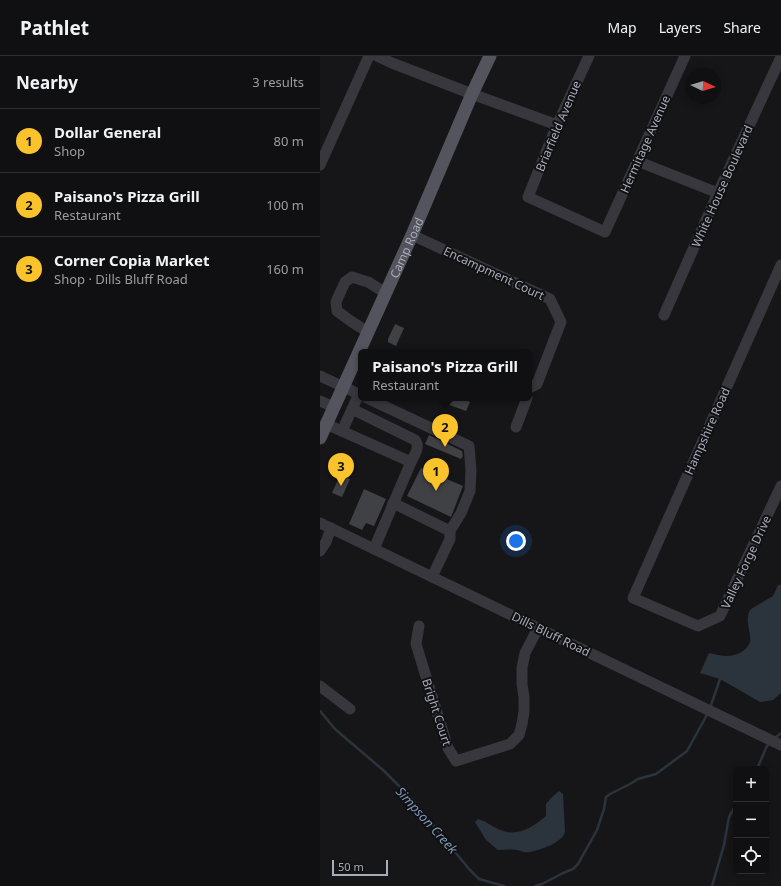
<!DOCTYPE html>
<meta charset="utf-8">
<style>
body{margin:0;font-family:"Noto Sans",sans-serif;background:#19191b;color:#f1f3f6}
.controls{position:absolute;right:12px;bottom:12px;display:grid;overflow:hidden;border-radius:6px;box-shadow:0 2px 10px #0003}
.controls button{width:36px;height:36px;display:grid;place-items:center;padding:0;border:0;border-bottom:1px solid #303032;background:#101012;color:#f1f3f6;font:20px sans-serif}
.compass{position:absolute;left:365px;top:12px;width:36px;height:36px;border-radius:50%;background:#101012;box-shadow:0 2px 10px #0003;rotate:94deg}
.scale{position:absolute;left:12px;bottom:10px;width:56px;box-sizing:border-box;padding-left:4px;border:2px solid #a7acb9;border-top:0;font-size:11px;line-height:14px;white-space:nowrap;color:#a7acb9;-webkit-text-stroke:3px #111113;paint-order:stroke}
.you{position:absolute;left:196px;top:485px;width:14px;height:14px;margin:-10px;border:3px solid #fff;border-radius:50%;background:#1a73e8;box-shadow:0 0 0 6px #1a73e833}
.badge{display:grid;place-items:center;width:26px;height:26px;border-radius:50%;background:#fbc32b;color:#111;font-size:13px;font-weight:700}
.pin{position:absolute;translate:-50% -33px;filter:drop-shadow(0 1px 2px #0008)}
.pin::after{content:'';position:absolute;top:21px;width:14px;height:12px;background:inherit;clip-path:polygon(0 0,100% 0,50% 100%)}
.popup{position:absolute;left:38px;top:293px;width:174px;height:52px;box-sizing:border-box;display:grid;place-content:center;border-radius:6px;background:#101012;filter:drop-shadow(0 1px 3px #0005);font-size:13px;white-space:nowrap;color:#9c9d9f}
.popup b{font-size:15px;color:#f1f3f6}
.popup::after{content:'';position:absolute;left:50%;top:100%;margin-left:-8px;border:8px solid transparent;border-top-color:#101012}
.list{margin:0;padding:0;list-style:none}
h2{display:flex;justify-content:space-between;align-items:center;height:52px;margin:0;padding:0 16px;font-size:17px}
h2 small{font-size:13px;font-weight:400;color:#9c9d9f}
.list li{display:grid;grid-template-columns:26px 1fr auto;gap:12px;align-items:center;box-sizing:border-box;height:64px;padding:0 16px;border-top:1px solid #303032}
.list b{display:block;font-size:15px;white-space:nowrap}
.list p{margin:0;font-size:13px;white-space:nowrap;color:#9c9d9f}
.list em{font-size:13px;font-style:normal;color:#9c9d9f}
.icon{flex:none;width:22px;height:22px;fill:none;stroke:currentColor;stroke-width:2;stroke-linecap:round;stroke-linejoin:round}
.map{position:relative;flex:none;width:461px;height:830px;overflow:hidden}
header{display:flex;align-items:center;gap:24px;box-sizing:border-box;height:56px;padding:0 20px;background:#101012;border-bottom:1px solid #303032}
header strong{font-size:19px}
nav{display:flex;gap:22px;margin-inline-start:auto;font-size:14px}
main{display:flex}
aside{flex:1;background:#101012}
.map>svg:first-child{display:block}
.water{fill:#2b343d}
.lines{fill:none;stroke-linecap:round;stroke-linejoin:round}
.stream{stroke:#2b343d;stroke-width:2.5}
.building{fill:#404145}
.minor{stroke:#37373d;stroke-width:11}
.major{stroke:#53545d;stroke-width:13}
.labels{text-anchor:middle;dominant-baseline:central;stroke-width:4;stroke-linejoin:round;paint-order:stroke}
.street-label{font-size:12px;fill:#a7acb9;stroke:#111113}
.water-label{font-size:13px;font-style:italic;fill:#7d97b6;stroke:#111113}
</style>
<header>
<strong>Pathlet</strong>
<nav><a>Map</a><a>Layers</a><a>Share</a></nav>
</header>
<main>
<aside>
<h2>Nearby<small>3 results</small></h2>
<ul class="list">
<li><span class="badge">1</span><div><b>Dollar General</b><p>Shop</p></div><em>80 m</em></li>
<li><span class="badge">2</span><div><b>Paisano's Pizza Grill</b><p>Restaurant</p></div><em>100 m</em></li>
<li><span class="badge">3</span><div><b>Corner Copia Market</b><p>Shop · Dills Bluff Road</p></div><em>160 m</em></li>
</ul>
</aside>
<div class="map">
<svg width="461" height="830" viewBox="0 0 461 830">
<rect width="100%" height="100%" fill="#161618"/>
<g class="water">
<path d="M 458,529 L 461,529 L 461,637 L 453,644 L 440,646 L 400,623 L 380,617 L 389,597 C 395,598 401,600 407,600 C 416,600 427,595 430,586 C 431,583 430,578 429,574 C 428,566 426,560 431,553 L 453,540 Z"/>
<path d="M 239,735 L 243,738 L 245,776 C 242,787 220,794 210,796 C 205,797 202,795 197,794 C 191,793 184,794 178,794 L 166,784 L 155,766 L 158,763 C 166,765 171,770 178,773 C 196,782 212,772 226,760 L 226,748 L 232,741 Z"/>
</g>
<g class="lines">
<g class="stream">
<path d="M 390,652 L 400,623"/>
<path d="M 0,655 L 15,673 L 63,714 L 92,743 L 149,813 L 159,823 L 184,830"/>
<path d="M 455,682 L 461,677"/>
<path d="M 437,713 L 447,690 L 450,687"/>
<path d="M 215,830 L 222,828 L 243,817 L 253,813 L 258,808 L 277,774 L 284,753 L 286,741 L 290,738 L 310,728 L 318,723 L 336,718 L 367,695 L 388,657"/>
<path d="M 392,830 L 404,789 L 409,761 L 416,749"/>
</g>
</g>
<g class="building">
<path d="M 75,268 L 84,272 L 76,290 L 68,286 L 68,283 Z"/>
<path d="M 130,342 L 140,342 L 150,346 L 146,355 L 127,348 Z"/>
<path d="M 109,379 L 142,395 L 143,400 L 141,403 L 105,388 Z"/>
<path d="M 101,412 L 143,430 L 131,461 L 87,440 Z"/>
<path d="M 20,419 L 30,423 L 22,441 L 12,437 Z"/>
<path d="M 44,433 L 66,443 L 54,470 L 46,467 L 42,474 L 29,468 Z"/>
</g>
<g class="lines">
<g class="minor">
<path d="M 57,0 L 72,7 L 152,38 L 237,69"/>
<path d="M 269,0 L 237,69 L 208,141 L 285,176 L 365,0"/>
<path d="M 317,105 L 398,137"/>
<path d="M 0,109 L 49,0"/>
<path d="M 92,179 L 230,243 L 241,266 L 217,328 L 209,332"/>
<path d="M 461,209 L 313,542 L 378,570 L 400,560 L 461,430"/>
<path d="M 344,259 L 398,137 L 461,1"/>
<path d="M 48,276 L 32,266 L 17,255 L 16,246 L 25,226 L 32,221 L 48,226 L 66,237"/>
<path d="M 0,320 L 41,339"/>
<path d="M 47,342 L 149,390 L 151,414 L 150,435 L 141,457 L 130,475"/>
<path d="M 0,345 L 14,351"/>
<path d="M 32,353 L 95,384 C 101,391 94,399 91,406"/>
<path d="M 6,368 L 91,406 L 54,493"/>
<path d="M 196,371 L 207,342"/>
<path d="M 22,375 L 39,338"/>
<path d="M 73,447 L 130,475 L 130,483 L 112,521"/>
<path d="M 0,467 L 461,689"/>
<path d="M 0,495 L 6,486 L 11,472"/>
<path d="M 99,570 L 96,588 L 128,692 L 136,705 L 190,688 L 199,679 L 202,668 L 204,656 L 204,641 L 202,628 L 202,612 L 205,597 L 218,572"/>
<path d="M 0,630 L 30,653"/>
</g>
<path class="major" id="s1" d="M 0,382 L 92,179 L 152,38 L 170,0"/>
</g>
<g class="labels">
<g class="street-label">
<text transform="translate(238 70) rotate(-67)">Briarfield Avenue</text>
<text transform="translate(325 88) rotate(-66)">Hermitage Avenue</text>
<text transform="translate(402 130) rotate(-66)">White House Boulevard</text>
<text stroke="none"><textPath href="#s1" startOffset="209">Camp Road</textPath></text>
<text transform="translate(174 217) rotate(25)">Encampment Court</text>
<text transform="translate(387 375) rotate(-66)">Hampshire Road</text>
<text transform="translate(426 506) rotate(-65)">Valley Forge Drive</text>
<text transform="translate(231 578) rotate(26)">Dills Bluff Road</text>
<text transform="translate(117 656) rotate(72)">Bright Court</text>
</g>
<g class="water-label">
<text transform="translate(107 764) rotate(48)">Simpson Creek</text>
</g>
</g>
</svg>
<div class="controls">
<button>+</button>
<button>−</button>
<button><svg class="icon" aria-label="locate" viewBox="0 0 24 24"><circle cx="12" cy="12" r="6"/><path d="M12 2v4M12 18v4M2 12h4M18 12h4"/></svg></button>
</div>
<svg class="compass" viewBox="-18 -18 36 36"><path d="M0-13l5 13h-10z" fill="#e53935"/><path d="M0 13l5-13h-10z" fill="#9c9d9f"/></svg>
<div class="scale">50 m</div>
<div class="you"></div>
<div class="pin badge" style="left:116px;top:435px">1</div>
<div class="pin badge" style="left:125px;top:391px">2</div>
<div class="popup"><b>Paisano's Pizza Grill</b>Restaurant</div>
<div class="pin badge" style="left:21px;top:430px">3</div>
</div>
</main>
